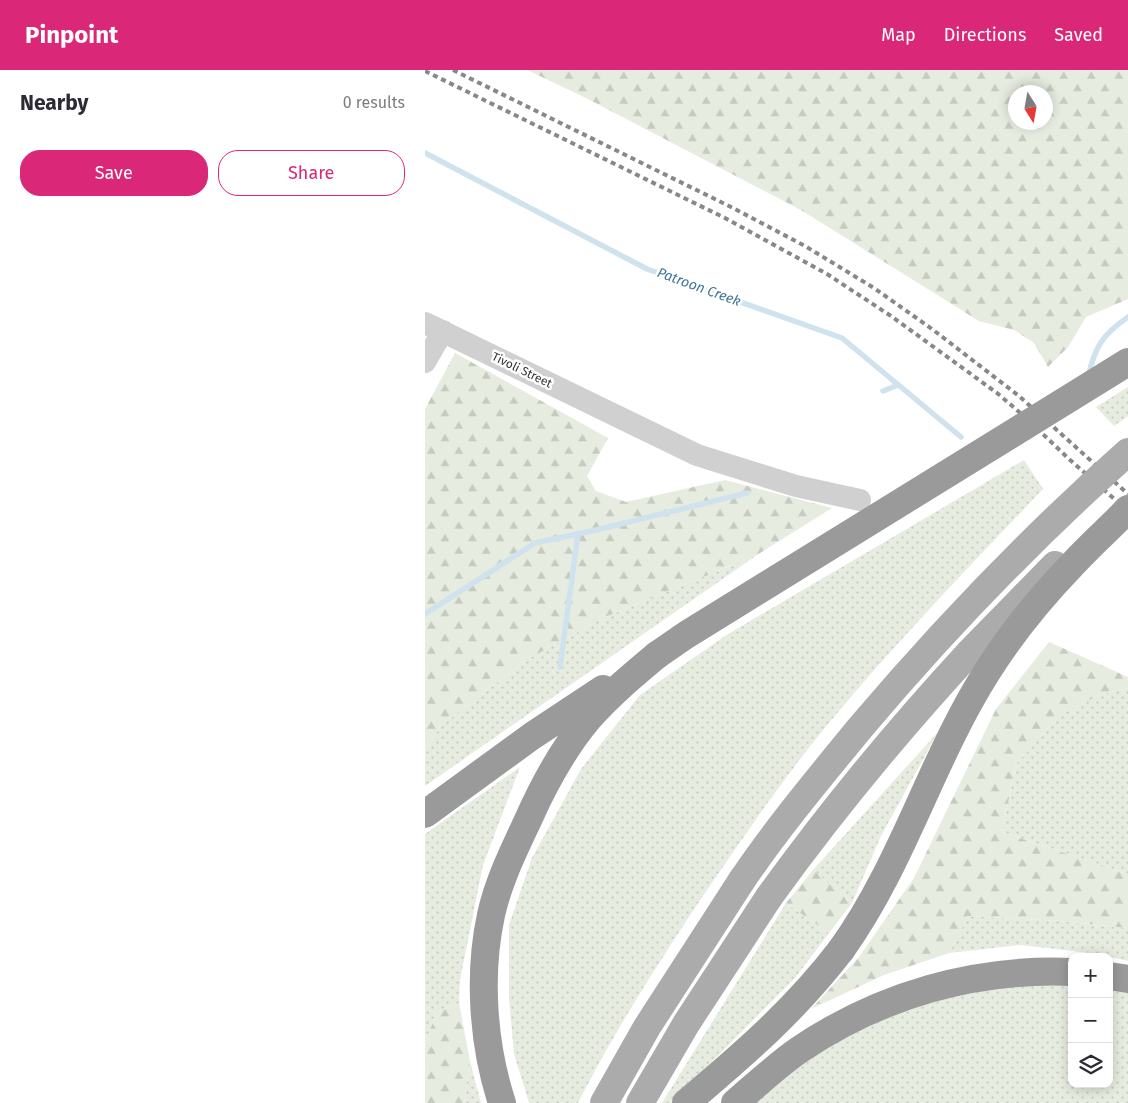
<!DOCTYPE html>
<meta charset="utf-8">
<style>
body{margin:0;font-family:"Fira Sans",sans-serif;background:#f7f7f7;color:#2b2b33}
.controls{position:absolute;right:15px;bottom:15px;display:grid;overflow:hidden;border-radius:10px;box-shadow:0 2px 12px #0003}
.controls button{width:45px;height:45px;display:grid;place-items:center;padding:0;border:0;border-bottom:1px solid #e1e1e2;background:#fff;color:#2b2b33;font:25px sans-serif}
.compass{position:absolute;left:583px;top:15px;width:45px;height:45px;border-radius:50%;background:#fff;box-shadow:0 2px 12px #0003;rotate:169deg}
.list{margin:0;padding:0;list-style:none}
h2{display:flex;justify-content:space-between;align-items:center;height:65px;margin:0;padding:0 20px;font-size:21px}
h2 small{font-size:16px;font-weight:400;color:#7c7c81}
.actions{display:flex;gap:10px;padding:15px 20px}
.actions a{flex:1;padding:11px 0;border:1px solid #db2777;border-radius:20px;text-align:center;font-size:18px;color:#db2777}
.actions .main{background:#db2777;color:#fff}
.icon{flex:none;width:28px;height:28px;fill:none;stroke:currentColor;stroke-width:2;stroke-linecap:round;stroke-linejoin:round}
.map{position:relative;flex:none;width:703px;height:1033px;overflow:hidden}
header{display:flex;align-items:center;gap:30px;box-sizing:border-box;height:70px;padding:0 25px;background:#db2777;color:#fff}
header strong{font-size:24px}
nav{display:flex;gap:28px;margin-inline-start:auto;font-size:18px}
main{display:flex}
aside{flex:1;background:#fff}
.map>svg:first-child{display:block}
.grass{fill:url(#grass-dots)}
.forest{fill:url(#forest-firs);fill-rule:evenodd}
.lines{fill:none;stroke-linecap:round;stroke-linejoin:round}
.stream{stroke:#cfe2ee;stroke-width:5.5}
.minor{stroke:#d0d0d0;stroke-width:22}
.major{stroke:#ababab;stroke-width:28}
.highway{stroke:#9a9a9a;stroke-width:28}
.rail{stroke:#888;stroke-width:4;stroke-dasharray:5 4;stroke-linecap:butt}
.major-bridge{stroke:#ababab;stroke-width:28}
.highway-bridge{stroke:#9a9a9a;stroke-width:28}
.labels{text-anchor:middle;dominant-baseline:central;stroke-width:5;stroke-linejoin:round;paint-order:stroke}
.street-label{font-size:12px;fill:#333;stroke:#fff}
.water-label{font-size:14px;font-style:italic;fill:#3f7597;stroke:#fff}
</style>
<header>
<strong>Pinpoint</strong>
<nav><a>Map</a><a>Directions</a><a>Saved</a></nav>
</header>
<main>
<aside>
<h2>Nearby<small>0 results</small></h2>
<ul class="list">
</ul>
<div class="actions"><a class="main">Save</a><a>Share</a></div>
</aside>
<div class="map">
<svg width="703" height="1033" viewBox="0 0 703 1033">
<defs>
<pattern id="grass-dots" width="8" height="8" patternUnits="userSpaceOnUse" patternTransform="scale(1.25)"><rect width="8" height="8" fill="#e6ecdf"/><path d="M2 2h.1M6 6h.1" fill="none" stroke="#c6cbc0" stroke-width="1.8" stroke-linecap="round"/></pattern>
<pattern id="forest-firs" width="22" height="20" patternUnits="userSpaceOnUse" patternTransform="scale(1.25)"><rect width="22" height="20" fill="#e6ecdf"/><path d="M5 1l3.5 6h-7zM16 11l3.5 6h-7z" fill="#c6cbc0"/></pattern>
</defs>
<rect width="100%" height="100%" fill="#fff"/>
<g class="grass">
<path d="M 703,317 L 703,346 L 689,356 L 671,337 Z"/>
<path d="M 599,390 L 618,419 C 545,496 471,572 403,654 C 360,706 322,762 284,817 C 237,887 191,958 153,1033 L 104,1033 L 89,984 L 84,928 L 84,855 L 107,788 L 156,699 L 215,625 L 303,564 Z"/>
<path d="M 332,485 L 0,716 L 0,683 L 15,656 L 103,589 L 180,547 Z"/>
<path d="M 703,618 L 703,804 L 577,762 L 591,694 L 636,644 L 677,624 Z"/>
<path d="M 513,662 L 456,766 L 427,833 L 388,800 Z"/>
<path d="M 95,697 L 58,795 L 35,910 L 34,933 L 11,942 L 0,976 L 0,764 Z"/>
<path d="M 361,833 L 404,863 L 370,908 L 246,1033 L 237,1033 Z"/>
<path d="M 543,846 L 635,851 L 703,858 L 703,891 L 674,884 L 596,875 L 524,883 Z"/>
<path d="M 599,909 L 647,914 L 647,1014 L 684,1014 L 684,918 L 703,920 L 703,1033 L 325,1033 L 418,964 L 495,929 Z"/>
<path d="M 45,991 L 56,1033 L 39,1033 Z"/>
</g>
<g class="forest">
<path d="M 102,0 L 703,0 L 703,229 L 661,247 L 643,277 L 623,297 L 609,273 L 589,260 L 554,251 L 376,140 L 159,27 ZM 620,22 L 620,52 L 590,52 L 590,22 Z"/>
<path d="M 30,283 L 183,368 L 162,406 L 171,421 L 201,432 L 300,410 L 407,438 L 332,485 L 180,547 L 103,589 L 15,656 L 0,683 L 0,339 Z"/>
<path d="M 624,572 L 703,607 L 703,618 L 677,624 L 636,644 L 591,694 L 577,762 L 703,804 L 703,858 L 635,851 L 543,846 L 524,883 L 459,905 L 386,939 L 434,887 L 489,808 L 571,639 Z"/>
<path d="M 388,800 L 427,833 L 404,863 L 361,833 Z"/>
<path d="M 34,933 L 45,991 L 39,1033 L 0,1033 L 0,976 L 11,942 Z"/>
</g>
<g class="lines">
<g class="stream">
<path d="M 0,83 L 222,199 L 417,268 L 536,367"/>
<path d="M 663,307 C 670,277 677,265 703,247"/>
<path d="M 458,321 L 473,315"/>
<path d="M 0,544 L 110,473 L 171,460 L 322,423"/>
<path d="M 135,597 L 153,464"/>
</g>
<g class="minor">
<path d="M 0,253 L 272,385 L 371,416 L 435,430"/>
<path d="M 0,292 L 18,261"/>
</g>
<g class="major">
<path d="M 179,1033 L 222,957 L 317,810"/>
<path d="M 215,1033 L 261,954 L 344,827"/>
</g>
<g class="highway">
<path d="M 0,744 L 107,666 L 178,619"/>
<path d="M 684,906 L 703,909"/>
<path d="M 77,1033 C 58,975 53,905 66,845 C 73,812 89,780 103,750 C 119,714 138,679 163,649 C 184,625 208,605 232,585"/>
<path d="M 261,1033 C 319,984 370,940 416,880"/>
<path d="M 310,1033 C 331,1015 351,996 374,980 C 455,925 550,898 647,902"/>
</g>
<g class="rail">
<path d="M 28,0 L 308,138 L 380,176 L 449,218 L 507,259 L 594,326 L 703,424"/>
<path d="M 0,1 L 300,148 L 402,204 L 466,246 L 572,323 L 600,347 L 644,389 L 703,441"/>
</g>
<g class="major-bridge">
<path d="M 317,810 C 353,757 394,708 435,658 C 518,560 607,467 703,382"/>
<path d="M 344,827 C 406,741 473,660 545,582 C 573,553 602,524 630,495"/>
</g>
<g class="highway-bridge">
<path d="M 232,585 L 261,565 L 703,292"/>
<path d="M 416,880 C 478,794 506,690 562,602 C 586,564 616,527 647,495 C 665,475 685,458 703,439"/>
</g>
</g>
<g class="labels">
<g class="street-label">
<text transform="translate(97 300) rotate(26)">Tivoli Street</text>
</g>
<g class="water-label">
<text transform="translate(274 217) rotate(20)">Patroon Creek</text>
</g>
</g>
</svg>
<div class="controls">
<button>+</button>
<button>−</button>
<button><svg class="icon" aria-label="layers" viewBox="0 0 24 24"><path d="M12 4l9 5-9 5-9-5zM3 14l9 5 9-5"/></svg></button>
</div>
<svg class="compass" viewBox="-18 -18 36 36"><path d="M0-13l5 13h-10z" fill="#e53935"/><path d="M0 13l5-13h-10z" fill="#7c7c81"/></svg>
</div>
</main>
